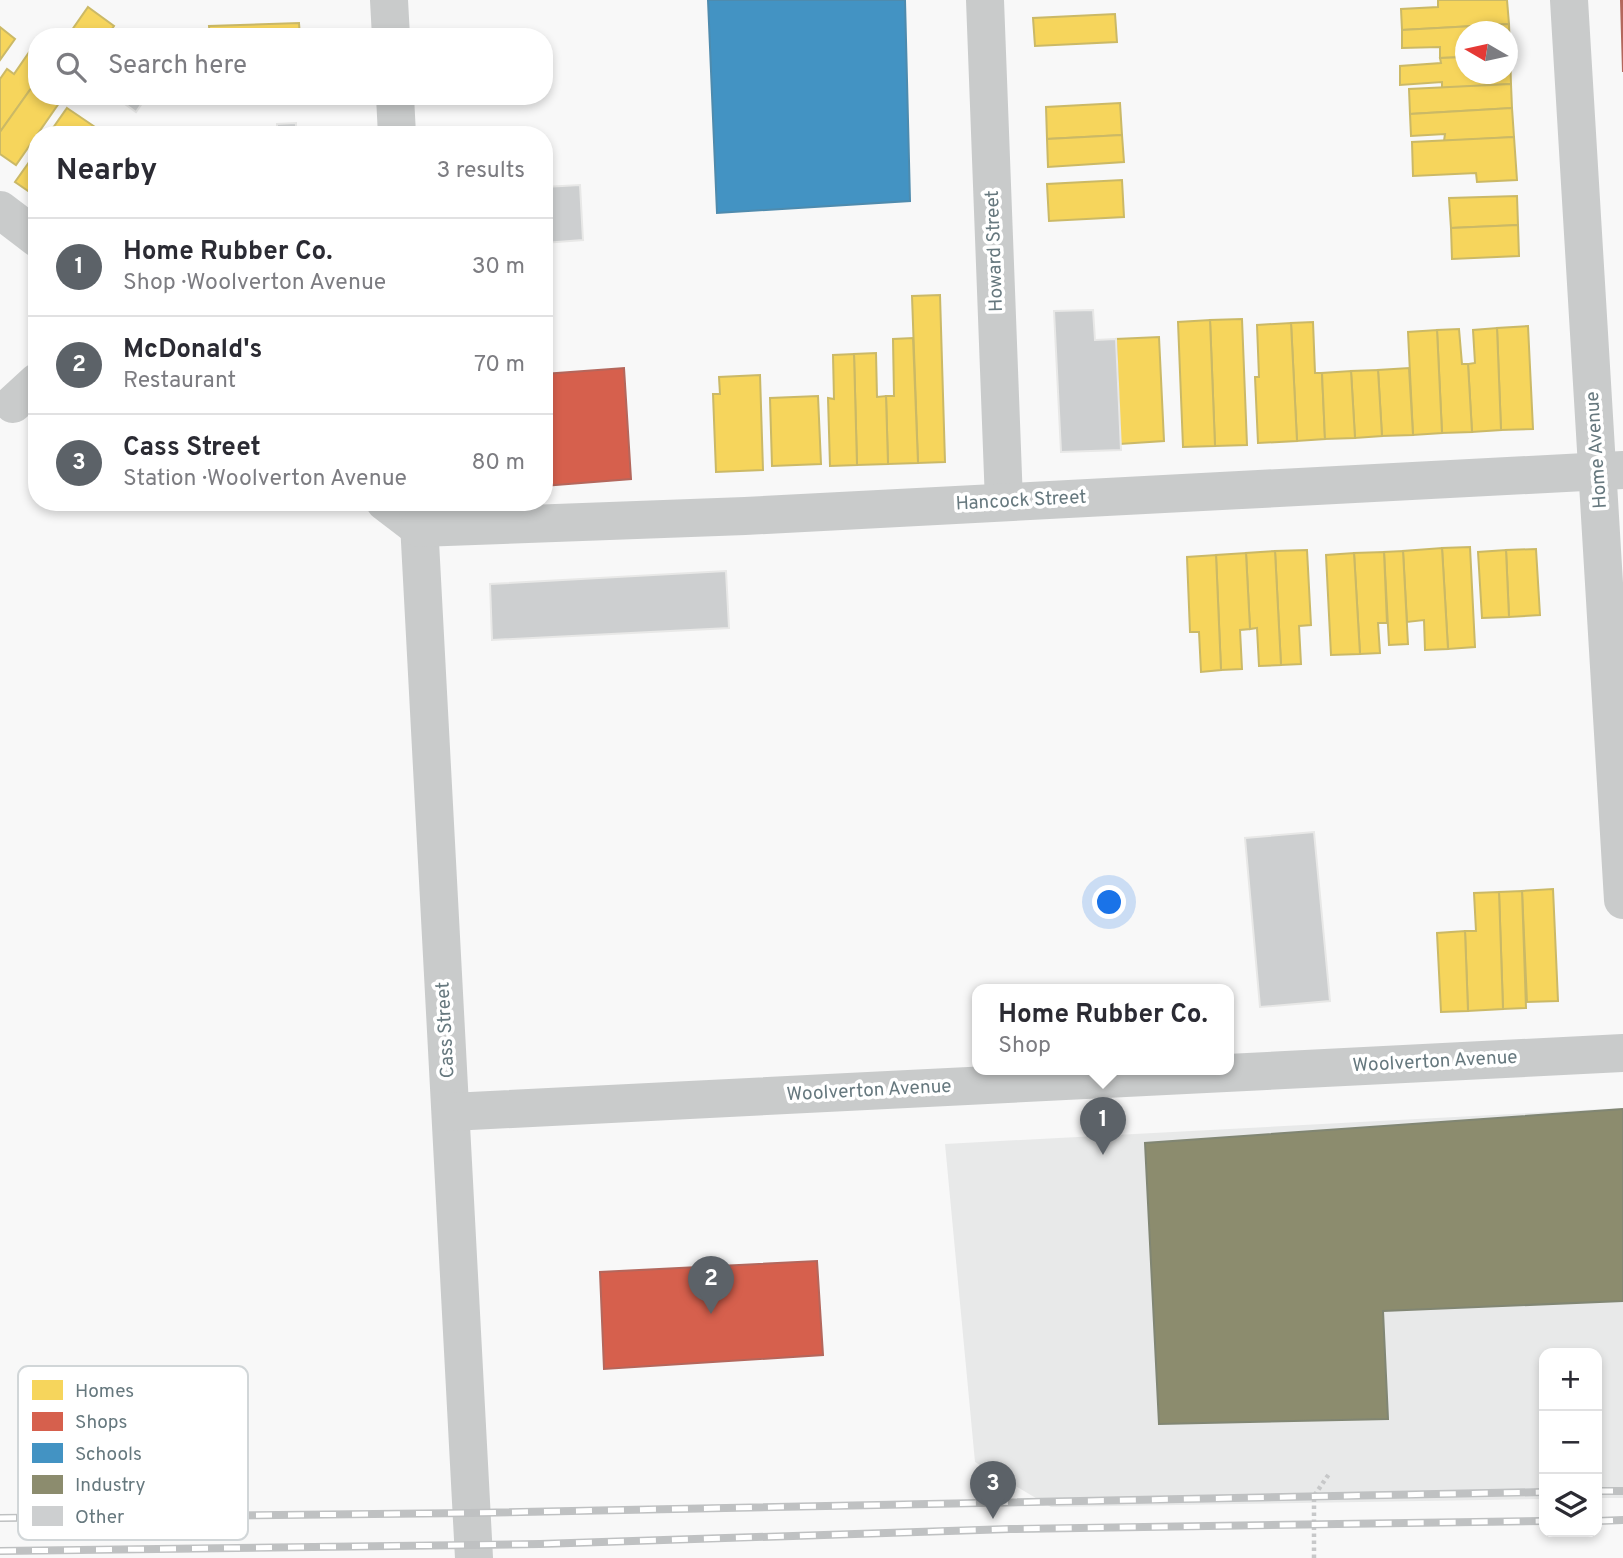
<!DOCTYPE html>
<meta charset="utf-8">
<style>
body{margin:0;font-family:Overpass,sans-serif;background:#f7f7f7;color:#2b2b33}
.controls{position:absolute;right:21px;bottom:21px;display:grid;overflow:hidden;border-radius:14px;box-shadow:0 4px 10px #0003}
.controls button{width:63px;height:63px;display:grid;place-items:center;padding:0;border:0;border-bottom:2px solid #e1e1e2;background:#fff;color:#2b2b33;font:35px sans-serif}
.compass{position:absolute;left:1455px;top:21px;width:63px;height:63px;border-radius:50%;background:#fff;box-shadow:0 4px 10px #0003;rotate:279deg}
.you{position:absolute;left:1110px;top:903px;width:24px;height:24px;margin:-18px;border:5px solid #fff;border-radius:50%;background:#1a73e8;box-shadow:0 0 0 10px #1a73e833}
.badge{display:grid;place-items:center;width:46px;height:46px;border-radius:50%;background:#5c6268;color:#fff;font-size:23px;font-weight:700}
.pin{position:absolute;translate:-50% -58px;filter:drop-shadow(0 2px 4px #0008)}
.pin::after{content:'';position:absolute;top:37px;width:24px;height:21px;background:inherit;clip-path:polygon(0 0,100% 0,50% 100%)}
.popup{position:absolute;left:972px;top:984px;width:262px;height:91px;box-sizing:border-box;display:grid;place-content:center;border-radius:14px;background:#fff;filter:drop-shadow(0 2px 5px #0005);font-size:23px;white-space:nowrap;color:#7c7c81}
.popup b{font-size:26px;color:#2b2b33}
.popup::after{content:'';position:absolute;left:50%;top:100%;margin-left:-14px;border:14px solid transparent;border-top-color:#fff}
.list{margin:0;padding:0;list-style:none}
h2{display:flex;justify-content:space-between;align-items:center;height:91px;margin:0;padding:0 28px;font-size:30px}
h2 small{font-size:23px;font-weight:400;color:#7c7c81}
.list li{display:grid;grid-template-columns:46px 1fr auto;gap:21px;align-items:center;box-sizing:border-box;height:98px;padding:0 28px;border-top:2px solid #e1e1e2}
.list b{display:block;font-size:26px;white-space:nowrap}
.list p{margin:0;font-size:23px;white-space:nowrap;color:#7c7c81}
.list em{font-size:23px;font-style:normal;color:#7c7c81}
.icon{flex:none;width:38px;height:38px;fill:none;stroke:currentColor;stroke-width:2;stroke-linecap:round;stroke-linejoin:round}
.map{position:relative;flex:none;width:1623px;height:1558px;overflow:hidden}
.search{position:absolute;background:#fff;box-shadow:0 4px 10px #0003;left:28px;top:28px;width:525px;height:77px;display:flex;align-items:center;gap:18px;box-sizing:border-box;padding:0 24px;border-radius:28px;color:#7c7c81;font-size:26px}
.panel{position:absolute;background:#fff;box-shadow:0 4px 10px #0003;left:28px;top:126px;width:525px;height:385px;border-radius:28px}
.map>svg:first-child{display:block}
.built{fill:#e8e9e9}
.homes{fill:#f6d55c;stroke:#cbb966;stroke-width:2}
.shops{fill:#d6604d;stroke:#b4675c;stroke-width:2}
.schools{fill:#4393c3;stroke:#4e8bae;stroke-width:2}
.industry{fill:#8c8c6e;stroke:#818673;stroke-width:2}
.building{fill:#cdcfd0;stroke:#e8e8e7;stroke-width:2}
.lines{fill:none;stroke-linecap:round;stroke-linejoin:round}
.path{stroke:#c7c8c9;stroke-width:4.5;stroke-dasharray:3.5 3.5;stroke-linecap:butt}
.minor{stroke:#c9cbcb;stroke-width:38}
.rail-casing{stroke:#bfc1c2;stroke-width:8}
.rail{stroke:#fff;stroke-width:5;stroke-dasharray:16;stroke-linecap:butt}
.labels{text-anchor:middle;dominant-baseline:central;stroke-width:7;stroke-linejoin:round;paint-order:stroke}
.street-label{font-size:19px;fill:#66787e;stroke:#fff}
.key{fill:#fff;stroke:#d1d6d8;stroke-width:2}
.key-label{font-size:19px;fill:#66787e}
</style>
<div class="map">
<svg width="1623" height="1558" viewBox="0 0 1623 1558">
<rect width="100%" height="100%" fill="#f8f8f8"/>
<path class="built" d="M 1623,1108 L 1623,1498 L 1597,1498 L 1597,1353 L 1544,1353 L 1544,1499 L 1051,1507 L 975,1462 L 945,1144 Z"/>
<g class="homes">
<path d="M 1438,0 L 1507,0 L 1509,24 L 1402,30 L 1401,9 L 1438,7 Z"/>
<path d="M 88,7 L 114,26 L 106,37 L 67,37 Z"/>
<path d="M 1115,14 L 1117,42 L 1035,46 L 1033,18 Z"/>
<path d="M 299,23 L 300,37 L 210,37 L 209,26 Z"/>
<path d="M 1509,24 L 1510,54 L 1508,54 L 1508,32 L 1466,32 L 1466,57 L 1440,58 L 1440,47 L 1402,48 L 1402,30 Z"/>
<path d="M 0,27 L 15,39 L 0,60 Z"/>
<path d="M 36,42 L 37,80 L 0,132 L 0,79 L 7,69 L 14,74 Z"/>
<path d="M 1508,54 L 1510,54 L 1511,84 L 1442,88 L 1442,82 L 1400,85 L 1400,66 L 1441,63 L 1440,58 L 1466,57 L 1466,74 L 1508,74 Z"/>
<path d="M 37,80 L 37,96 L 64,96 L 16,165 L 0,154 L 0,132 Z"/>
<path d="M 1511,84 L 1512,108 L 1410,114 L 1409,89 Z"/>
<path d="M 1120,103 L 1122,135 L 1047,139 L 1046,107 Z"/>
<path d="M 67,108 L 95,127 L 90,135 L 48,135 Z"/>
<path d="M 1512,108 L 1514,137 L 1444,141 L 1445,134 L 1411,136 L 1410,114 Z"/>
<path d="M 1122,135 L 1124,162 L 1048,167 L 1047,139 Z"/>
<path d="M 1514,137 L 1517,180 L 1477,182 L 1476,173 L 1413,176 L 1412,142 Z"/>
<path d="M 37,151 L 37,197 L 15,182 Z"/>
<path d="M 1122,180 L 1124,217 L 1049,221 L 1047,184 Z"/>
<path d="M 1517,196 L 1518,225 L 1451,228 L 1449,198 Z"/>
<path d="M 1518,225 L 1519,256 L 1452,259 L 1451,228 Z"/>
<path d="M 940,295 L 945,462 L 918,463 L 912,296 Z"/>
<path d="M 1242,319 L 1247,445 L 1215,446 L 1210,320 Z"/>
<path d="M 1210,320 L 1215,446 L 1183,447 L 1178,322 Z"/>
<path d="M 1313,322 L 1315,373 L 1322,373 L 1325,439 L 1297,441 L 1291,323 Z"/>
<path d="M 1291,323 L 1297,441 L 1258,443 L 1255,377 L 1259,377 L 1257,325 Z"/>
<path d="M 1528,326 L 1533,429 L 1501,430 L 1497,328 Z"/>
<path d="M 1497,328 L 1501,430 L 1472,432 L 1468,364 L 1475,363 L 1473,330 Z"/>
<path d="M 1459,329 L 1462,364 L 1468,364 L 1472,432 L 1442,433 L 1437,330 Z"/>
<path d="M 1437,330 L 1442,433 L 1413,435 L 1408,332 Z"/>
<path d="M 1159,337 L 1164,441 L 1120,444 L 1116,339 Z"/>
<path d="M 913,338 L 918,463 L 888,464 L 886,396 L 894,396 L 893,339 Z"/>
<path d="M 876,353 L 877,397 L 886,396 L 888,464 L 857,465 L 854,354 Z"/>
<path d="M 854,354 L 857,465 L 830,466 L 828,398 L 834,399 L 833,355 Z"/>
<path d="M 1409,368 L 1413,435 L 1382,436 L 1378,370 Z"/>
<path d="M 1378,370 L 1382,436 L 1355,438 L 1351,371 Z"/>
<path d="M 1351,371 L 1355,438 L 1325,439 L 1322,373 Z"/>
<path d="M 760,375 L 763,470 L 716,472 L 713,394 L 720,394 L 719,377 Z"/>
<path d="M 818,396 L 821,464 L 772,466 L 770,398 Z"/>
<path d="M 1470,547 L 1475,647 L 1448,649 L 1442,548 Z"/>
<path d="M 1442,548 L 1448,649 L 1425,650 L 1424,620 L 1407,622 L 1403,551 Z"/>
<path d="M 1536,549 L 1540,615 L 1509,617 L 1506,550 Z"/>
<path d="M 1307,550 L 1311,625 L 1299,626 L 1301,664 L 1281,665 L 1275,551 Z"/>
<path d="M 1506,550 L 1509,617 L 1482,618 L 1478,552 Z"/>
<path d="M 1275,551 L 1281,665 L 1259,666 L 1257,628 L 1250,629 L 1246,553 Z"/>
<path d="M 1403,551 L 1408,644 L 1389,645 L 1384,552 Z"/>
<path d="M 1384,552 L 1387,623 L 1378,623 L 1380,653 L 1360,654 L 1354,553 Z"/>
<path d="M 1246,553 L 1250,629 L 1240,630 L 1242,669 L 1221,670 L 1216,555 Z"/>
<path d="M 1354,553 L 1360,654 L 1331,655 L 1326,555 Z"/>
<path d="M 1216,555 L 1221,670 L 1201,672 L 1199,632 L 1190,632 L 1187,557 Z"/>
<path d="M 1553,889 L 1558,1001 L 1527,1002 L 1522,891 Z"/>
<path d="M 1522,891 L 1526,1008 L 1503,1009 L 1499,892 Z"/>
<path d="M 1499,892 L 1503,1009 L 1468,1011 L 1465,931 L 1476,931 L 1474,893 Z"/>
<path d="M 1465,931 L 1468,1011 L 1441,1012 L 1437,933 Z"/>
</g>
<g class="shops">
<path d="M 1621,0 L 1623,0 L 1623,72 Z"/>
<path d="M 624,368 L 631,479 L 544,486 L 544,374 Z"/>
<path d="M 817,1261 L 823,1355 L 604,1369 L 600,1272 Z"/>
</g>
<path class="schools" d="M 708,0 L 905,0 L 910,201 L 717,213 Z"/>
<path class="industry" d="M 1623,1109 L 1623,1301 L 1383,1311 L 1388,1419 L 1159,1424 L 1145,1143 Z"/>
<g class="building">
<path d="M 114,96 L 147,96 L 136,112 Z"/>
<path d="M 296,123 L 296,135 L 277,135 L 277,124 Z"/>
<path d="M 580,185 L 583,240 L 544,243 L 544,187 Z"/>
<path d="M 1093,310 L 1095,340 L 1116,339 L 1121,450 L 1061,452 L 1054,311 Z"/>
<path d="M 726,571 L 729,628 L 492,640 L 490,584 Z"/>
<path d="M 1314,832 L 1330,1001 L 1260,1007 L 1245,838 Z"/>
</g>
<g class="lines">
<path class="path" d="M 1314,1558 L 1314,1496 L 1329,1474"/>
<g class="minor">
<path d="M 389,0 L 391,37"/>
<path d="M 985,0 L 1004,502"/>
<path d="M 1569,0 L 1623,900"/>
<path d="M 395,96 L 397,135"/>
<path d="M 0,210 L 37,238"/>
<path d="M 13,404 L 37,382"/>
<path d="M 385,502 L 419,528"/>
<path d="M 418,504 L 474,1558"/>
<path d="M 419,528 L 745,516 L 1623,470"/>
<path d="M 451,1112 L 1623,1053"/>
</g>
<g class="rail-casing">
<g id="rail">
<path d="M 1597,1491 L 1623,1491"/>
<path d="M 0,1518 L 470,1513 L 1544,1492"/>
<path d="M 1597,1521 L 1623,1520"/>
<path d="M 0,1551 L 540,1544 L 1010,1529 L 1544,1521"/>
</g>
</g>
<use href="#rail" class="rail"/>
</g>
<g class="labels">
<g class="street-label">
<text transform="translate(995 251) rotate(-92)">Howard Street</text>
<text transform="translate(1597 450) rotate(-94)">Home Avenue</text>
<text transform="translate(1021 501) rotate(-3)">Hancock Street</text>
<text transform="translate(446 1030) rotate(-93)">Cass Street</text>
<text transform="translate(1435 1062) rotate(-3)">Woolverton Avenue</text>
<text transform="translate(869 1091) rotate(-3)">Woolverton Avenue</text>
</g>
</g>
<rect x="18" y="1366" width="230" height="174" rx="10" class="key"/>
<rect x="32" y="1380" width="31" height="20" fill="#f6d55c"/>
<rect x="32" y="1412" width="31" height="19" fill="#d6604d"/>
<rect x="32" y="1443" width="31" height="20" fill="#4393c3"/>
<rect x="32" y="1475" width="31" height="19" fill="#8c8c6e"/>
<rect x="32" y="1506" width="31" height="20" fill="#cdcfd0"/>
<g class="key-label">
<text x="75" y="1397">Homes</text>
<text x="75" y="1428">Shops</text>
<text x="75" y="1460">Schools</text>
<text x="75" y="1491">Industry</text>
<text x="75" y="1523">Other</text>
</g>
</svg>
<div class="controls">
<button>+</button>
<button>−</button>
<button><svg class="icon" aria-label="layers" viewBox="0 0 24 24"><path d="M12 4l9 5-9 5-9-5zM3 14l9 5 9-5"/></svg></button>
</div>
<svg class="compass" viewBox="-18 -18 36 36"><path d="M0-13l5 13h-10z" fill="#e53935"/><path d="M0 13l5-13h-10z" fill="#7c7c81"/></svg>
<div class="you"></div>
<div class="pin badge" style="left:1103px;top:1155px">1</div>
<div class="popup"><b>Home Rubber Co.</b>Shop</div>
<div class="pin badge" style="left:711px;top:1314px">2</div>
<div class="pin badge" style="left:993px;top:1519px">3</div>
<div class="search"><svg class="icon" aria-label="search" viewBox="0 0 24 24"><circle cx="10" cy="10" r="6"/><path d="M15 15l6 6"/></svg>Search here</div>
<section class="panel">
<h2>Nearby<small>3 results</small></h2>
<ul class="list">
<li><span class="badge">1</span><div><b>Home Rubber Co.</b><p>Shop · Woolverton Avenue</p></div><em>30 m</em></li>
<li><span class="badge">2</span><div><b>McDonald's</b><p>Restaurant</p></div><em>70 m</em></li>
<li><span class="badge">3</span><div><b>Cass Street</b><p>Station · Woolverton Avenue</p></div><em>80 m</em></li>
</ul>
</section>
</div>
